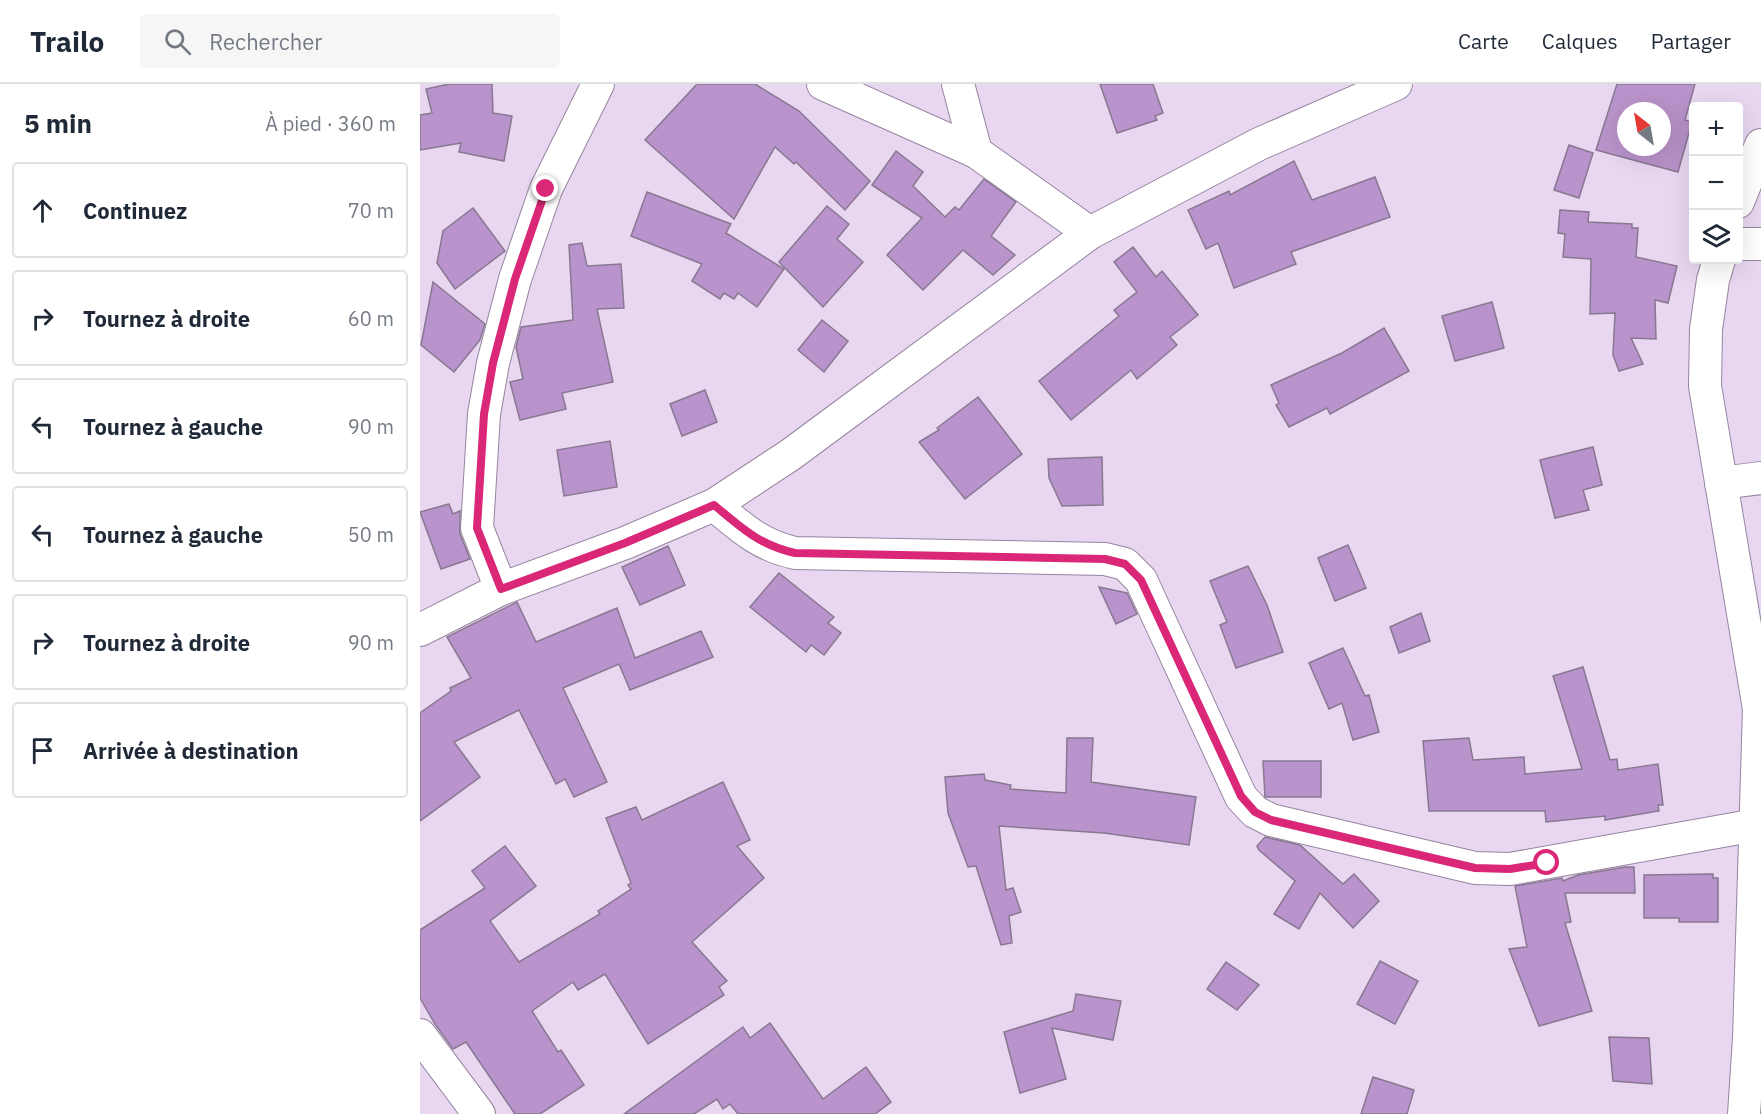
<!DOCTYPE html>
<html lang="fr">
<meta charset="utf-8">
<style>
body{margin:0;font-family:"IBM Plex Sans",sans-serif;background:#f6f6f7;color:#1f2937}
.controls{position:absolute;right:18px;top:18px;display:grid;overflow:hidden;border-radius:6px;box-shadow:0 6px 24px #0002}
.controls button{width:54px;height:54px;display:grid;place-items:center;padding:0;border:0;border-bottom:2px solid #e0e1e3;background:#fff;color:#1f2937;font:30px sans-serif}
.compass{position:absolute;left:1197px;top:18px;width:54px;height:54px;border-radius:50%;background:#fff;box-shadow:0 6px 24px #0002;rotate:329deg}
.stop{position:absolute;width:18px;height:18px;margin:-14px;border:4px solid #db2777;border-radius:50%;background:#fff}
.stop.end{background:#db2777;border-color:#fff;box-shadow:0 2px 6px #0008}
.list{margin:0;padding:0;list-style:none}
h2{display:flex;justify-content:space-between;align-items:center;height:78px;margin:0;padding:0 24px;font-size:26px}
h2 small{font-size:20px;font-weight:400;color:#747a83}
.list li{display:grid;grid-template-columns:39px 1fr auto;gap:18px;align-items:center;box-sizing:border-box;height:96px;margin:0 12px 12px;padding:0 12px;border:2px solid #e0e1e3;border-radius:6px}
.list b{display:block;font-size:22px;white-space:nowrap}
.list em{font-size:20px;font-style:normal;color:#747a83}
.icon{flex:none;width:33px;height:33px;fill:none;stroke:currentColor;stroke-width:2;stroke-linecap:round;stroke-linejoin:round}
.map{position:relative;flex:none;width:1341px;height:1030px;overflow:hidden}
header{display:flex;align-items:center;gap:36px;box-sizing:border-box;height:84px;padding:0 30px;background:#fff;border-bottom:2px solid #e0e1e3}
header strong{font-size:28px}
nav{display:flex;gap:33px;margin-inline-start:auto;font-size:21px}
.search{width:420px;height:54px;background:#f6f6f7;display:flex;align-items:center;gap:15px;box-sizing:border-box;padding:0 21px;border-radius:6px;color:#747a83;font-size:22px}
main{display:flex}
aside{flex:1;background:#fff}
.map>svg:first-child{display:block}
.building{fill:#b993cb;stroke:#887891;stroke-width:1.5;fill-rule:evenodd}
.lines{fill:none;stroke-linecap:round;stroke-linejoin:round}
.minor-casing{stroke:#96859f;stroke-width:34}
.minor{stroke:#fff;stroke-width:32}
.route{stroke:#db2777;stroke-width:8}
</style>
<header>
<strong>Trailo</strong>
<div class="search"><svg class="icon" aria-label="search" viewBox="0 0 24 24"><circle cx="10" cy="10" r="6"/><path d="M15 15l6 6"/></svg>Rechercher</div>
<nav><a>Carte</a><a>Calques</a><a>Partager</a></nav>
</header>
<main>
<aside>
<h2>5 min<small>À pied · 360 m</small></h2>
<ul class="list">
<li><svg class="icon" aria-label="ahead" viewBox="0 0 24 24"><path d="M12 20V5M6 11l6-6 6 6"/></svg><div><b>Continuez</b></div><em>70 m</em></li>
<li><svg class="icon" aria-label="right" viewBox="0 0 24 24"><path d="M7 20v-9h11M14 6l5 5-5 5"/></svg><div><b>Tournez à droite</b></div><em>60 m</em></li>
<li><svg class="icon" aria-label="left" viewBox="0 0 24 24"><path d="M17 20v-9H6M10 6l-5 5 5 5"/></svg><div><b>Tournez à gauche</b></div><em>90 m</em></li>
<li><svg class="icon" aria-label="left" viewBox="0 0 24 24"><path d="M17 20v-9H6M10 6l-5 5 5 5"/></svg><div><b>Tournez à gauche</b></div><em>50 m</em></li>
<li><svg class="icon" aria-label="right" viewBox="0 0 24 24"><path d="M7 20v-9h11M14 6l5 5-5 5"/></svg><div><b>Tournez à droite</b></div><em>90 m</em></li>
<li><svg class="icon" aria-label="arrive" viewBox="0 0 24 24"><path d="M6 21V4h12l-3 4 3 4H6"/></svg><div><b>Arrivée à destination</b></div></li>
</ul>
</aside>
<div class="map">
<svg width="1341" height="1030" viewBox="0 0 1341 1030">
<rect width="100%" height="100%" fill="#e9d7f2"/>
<g class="building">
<path d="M 29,0 L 72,0 L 73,29 L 92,32 L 84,77 L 39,68 L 41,59 L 0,66 L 0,31 L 12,29 L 6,5 Z"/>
<path d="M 277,0 L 335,0 L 379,27 L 450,97 L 425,126 L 376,78 L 374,80 L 355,63 L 314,135 L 225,56 Z"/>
<path d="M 680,0 L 733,0 L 743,29 L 735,32 L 737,36 L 697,49 Z"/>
<path d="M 1197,0 L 1275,0 L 1265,36 L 1272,38 L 1258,88 L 1176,66 ZM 1206,27 L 1242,27 L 1242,63 L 1206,63 Z"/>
<path d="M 1149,61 L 1173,69 L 1159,114 L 1134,106 Z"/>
<path d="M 476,67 L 503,88 L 493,102 L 525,133 L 535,123 L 539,126 L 564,95 L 596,118 L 571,152 L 595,171 L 573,191 L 543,166 L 503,206 L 467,171 L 502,134 L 452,101 Z"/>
<path d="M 874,77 L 892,116 L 955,93 L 970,133 L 871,168 L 876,180 L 814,204 L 798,159 L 786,165 L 768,126 L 809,107 L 810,111 Z"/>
<path d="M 227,108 L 311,140 L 306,149 L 364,185 L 337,223 L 318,209 L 314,215 L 304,209 L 300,215 L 272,197 L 282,180 L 211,152 Z"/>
<path d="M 407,122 L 429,140 L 417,155 L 443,178 L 403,223 L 359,178 Z"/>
<path d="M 53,124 L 85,167 L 35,205 L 17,179 L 23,147 Z"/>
<path d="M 1140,126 L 1169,128 L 1168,138 L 1212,140 L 1212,144 L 1218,144 L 1216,173 L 1257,182 L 1248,219 L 1235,216 L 1236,255 L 1211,254 L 1223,280 L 1199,287 L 1193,271 L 1195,229 L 1170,230 L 1171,175 L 1143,173 L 1145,150 L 1138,149 Z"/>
<path d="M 162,159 L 167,182 L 201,180 L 204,224 L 177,225 L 193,298 L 142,309 L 146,325 L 100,336 L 90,298 L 103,295 L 96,263 L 101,243 L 153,236 L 149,161 Z"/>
<path d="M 713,163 L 736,193 L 742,187 L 778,231 L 750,253 L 757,261 L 717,295 L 711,286 L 651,336 L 619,297 L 699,232 L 694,226 L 717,208 L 694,178 Z"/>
<path d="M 13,198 L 65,240 L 60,256 L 34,288 L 1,261 Z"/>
<path d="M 1072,218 L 1084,264 L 1035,277 L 1022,232 Z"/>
<path d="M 402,236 L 428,257 L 404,288 L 378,266 Z"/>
<path d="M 964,244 L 989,287 L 910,330 L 907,324 L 869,343 L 856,321 L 859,319 L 851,301 L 922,269 Z"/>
<path d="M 285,306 L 297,338 L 262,352 L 250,320 Z"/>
<path d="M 558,313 L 602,370 L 545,415 L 499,358 L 519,346 L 517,344 Z"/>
<path d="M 190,357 L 197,403 L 144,412 L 137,366 Z"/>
<path d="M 1173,363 L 1182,401 L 1163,406 L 1169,426 L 1135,434 L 1120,376 Z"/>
<path d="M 682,373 L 683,421 L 642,422 L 629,394 L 628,375 Z"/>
<path d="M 29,420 L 33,430 L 40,427 L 40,450 L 50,475 L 21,485 L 0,428 Z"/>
<path d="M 928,461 L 946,504 L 915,517 L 898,474 Z"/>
<path d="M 248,462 L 265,501 L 220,521 L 202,483 Z"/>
<path d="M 828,482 L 847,521 L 863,568 L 816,584 L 800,541 L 807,538 L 790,497 Z"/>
<path d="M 359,489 L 414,533 L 408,539 L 421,549 L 404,571 L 391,561 L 386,568 L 330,523 Z"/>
<path d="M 679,503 L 707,509 L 717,530 L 696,540 Z"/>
<path d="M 97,518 L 116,558 L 197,524 L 215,574 L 281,547 L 293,573 L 210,606 L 199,580 L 143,604 L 187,698 L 154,713 L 145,695 L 136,700 L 99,626 L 34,658 L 60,693 L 0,737 L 0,629 L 31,607 L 30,604 L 51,594 L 27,553 Z"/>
<path d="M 1001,529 L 1010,557 L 979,569 L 970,543 Z"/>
<path d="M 923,564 L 945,612 L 949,611 L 959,648 L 933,656 L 922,619 L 909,625 L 889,579 Z"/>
<path d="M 1163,583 L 1190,676 L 1197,675 L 1198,686 L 1238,680 L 1243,721 L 1238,721 L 1239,727 L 1185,736 L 1185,732 L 1126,738 L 1125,727 L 1009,727 L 1003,657 L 1049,654 L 1053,676 L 1104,673 L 1105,690 L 1162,685 L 1133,592 Z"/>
<path d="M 647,654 L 673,654 L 671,698 L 776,713 L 769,761 L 684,749 L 579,742 L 586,806 L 593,804 L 601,828 L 589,832 L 592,859 L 581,861 L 556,782 L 548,783 L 528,729 L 525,693 L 564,690 L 565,696 L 591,701 L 590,705 L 646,709 Z"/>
<path d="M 843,677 L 901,677 L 901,713 L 845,713 Z"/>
<path d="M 303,698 L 330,756 L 317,762 L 344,794 L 272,858 L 307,897 L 299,903 L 304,911 L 228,960 L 185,890 L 158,906 L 153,898 L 112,927 L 138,968 L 141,966 L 164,1001 L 120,1030 L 95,1030 L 46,958 L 33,965 L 15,940 L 0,914 L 0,846 L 65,804 L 52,787 L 85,762 L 116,802 L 70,837 L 99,878 L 180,830 L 178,827 L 211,805 L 208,801 L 211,799 L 186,734 L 216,723 L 222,736 Z"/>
<path d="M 845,753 L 880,761 L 923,800 L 934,790 L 959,817 L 933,844 L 900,809 L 879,845 L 854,830 L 875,797 L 839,766 L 837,762 Z"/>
<path d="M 1205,783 L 1214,783 L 1215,809 L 1145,809 L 1151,838 L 1145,839 L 1172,927 L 1119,942 L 1089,865 L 1107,863 L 1095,802 L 1142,794 L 1143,797 L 1158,791 Z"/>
<path d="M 1293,790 L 1293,794 L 1298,794 L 1298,838 L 1259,838 L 1259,834 L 1224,834 L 1224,791 Z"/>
<path d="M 960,877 L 998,897 L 975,940 L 937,920 Z"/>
<path d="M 806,878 L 839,901 L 817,926 L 787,905 Z"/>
<path d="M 656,910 L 701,917 L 693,956 L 632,944 L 646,995 L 600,1009 L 584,948 L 653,927 Z"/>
<path d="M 350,939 L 403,1015 L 446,983 L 471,1018 L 455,1030 L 318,1030 L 310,1020 L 303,1025 L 297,1015 L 274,1030 L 204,1030 L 323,943 L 330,954 Z"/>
<path d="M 1189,953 L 1229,954 L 1232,1000 L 1193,997 Z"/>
<path d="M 953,993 L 994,1006 L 987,1030 L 941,1030 Z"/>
</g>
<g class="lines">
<g class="minor-casing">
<g id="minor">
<path d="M 403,0 L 556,68 L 670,149"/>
<path d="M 538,0 L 556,68"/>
<path d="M 1318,118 L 1341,61"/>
<path d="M 1318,160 L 1341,160"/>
<path d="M 1299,176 L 1293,196 L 1286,245 L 1285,302 L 1339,625 L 1329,954 L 1324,1030"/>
<path d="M 1301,399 L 1341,394"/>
<path d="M 294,421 C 321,443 339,461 375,469 L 685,475 L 705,480 L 721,496 L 821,713 L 835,728 L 851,736 L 1055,784 L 1090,785 L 1336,741"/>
<path d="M 81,505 L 57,444 L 64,330 L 73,279 L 95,195 L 126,105 L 178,0"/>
<path d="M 0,546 L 81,505 L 205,459 L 294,421 L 370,371 L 670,149 L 839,60 L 976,0"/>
<path d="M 0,951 L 59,1030"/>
</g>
</g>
<use href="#minor" class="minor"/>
</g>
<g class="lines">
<path class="route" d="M 126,105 L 95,195 L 73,279 L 64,330 L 57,444 L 81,505 L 205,459 L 294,421 C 322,444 339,461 375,469 L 685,475 L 705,480 L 721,496 L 821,712 L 835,728 L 851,736 L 1055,784 L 1090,785 L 1127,779"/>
</g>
</svg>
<div class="controls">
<button>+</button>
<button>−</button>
<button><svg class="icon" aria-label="layers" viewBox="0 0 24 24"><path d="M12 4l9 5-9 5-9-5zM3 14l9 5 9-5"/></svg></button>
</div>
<svg class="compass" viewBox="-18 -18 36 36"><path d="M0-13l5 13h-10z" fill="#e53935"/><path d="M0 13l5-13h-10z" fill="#747a83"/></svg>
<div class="stop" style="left:1127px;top:779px"></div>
<div class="stop end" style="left:126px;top:105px"></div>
</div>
</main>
